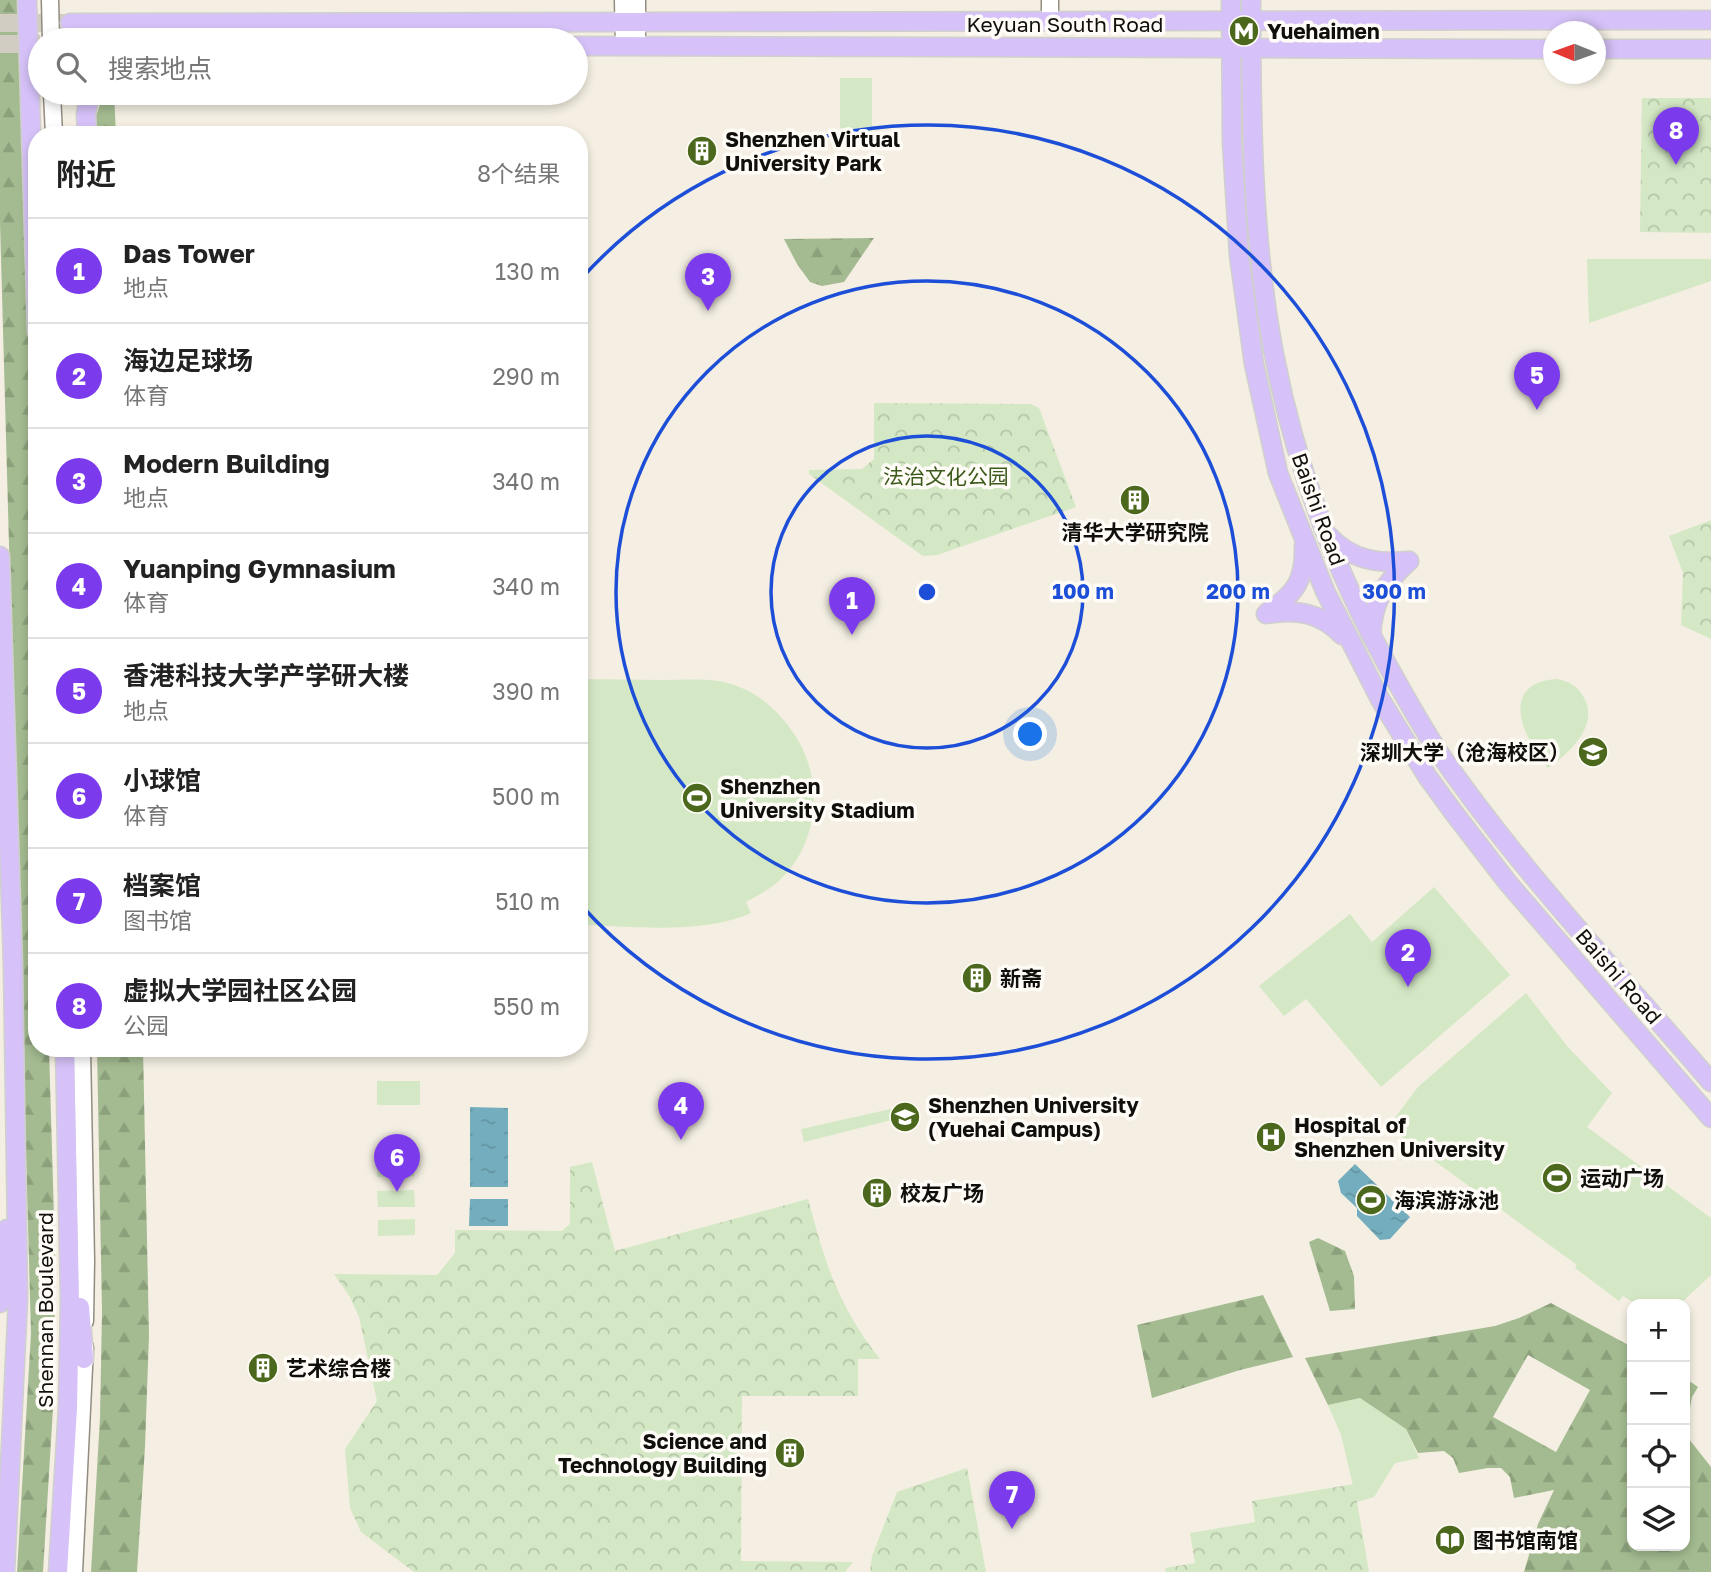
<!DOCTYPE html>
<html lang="zh">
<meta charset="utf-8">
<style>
body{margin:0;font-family:"Golos Text","Noto Sans SC",sans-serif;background:#f6f6f6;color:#222}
.controls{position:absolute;right:21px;bottom:21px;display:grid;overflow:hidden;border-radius:14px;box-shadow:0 4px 10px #0003}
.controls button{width:63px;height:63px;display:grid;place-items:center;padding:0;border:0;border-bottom:2px solid #e0e0e0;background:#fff;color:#222;font:35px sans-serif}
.compass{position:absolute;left:1543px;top:21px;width:63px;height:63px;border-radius:50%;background:#fff;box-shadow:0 4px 10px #0003;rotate:271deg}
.you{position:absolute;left:1031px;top:735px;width:24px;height:24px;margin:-18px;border:5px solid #fff;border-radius:50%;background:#1a73e8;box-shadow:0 0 0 10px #1a73e833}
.badge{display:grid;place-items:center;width:46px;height:46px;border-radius:50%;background:#7c3aed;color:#fff;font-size:23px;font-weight:700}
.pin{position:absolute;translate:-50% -58px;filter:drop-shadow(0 2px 4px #0008)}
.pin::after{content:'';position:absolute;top:37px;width:24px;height:21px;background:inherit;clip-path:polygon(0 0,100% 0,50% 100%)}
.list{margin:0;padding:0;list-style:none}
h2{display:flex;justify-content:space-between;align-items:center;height:91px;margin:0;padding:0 28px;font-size:30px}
h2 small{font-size:23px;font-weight:400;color:#767676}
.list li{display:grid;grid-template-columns:46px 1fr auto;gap:21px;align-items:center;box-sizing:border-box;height:105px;padding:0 28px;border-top:2px solid #e0e0e0}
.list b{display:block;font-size:26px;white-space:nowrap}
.list p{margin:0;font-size:23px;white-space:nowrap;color:#767676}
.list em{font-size:23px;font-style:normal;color:#767676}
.icon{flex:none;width:38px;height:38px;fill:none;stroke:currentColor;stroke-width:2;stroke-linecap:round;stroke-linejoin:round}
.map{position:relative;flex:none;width:1711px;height:1572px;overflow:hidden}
.search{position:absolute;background:#fff;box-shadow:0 4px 10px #0003;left:28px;top:28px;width:560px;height:77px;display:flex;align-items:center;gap:18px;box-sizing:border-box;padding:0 24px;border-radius:38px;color:#767676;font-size:26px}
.panel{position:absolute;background:#fff;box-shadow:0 4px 10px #0003;left:28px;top:126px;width:560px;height:931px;border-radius:28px}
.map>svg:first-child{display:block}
.green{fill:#d4e8c5}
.forest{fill:url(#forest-firs);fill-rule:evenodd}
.park{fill:url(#park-crowns)}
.water{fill:url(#water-ripples)}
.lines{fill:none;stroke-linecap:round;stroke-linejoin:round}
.primary-tunnel{stroke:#d2cdc2;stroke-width:18;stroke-dasharray:18 9;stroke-linecap:butt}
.secondary-casing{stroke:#928c81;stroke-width:19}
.primary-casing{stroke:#cfcfce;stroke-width:21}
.secondary{stroke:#fff;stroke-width:16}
.primary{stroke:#d6c2f8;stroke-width:18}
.ring{fill:none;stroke:#1d4ed8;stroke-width:3.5}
.labels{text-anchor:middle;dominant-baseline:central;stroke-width:7;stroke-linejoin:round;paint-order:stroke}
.street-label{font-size:21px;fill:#110f0b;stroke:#fffcf7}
.poi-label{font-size:21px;font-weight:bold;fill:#110f0b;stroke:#fffcf7;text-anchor:start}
.park-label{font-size:21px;fill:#3d5a1d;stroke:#fffcf7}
.centre{fill:#1d4ed8;stroke:#fffcf7;stroke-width:3.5}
.ring-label{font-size:21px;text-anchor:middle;font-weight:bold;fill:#1d4ed8;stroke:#fffcf7;stroke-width:7;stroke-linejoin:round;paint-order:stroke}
</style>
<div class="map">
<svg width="1711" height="1572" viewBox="0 0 1711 1572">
<defs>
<pattern id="forest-firs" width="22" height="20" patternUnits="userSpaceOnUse" patternTransform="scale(1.75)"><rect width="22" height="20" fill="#a4bb91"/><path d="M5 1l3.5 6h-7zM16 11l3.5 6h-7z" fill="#8ca07c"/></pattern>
<pattern id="park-crowns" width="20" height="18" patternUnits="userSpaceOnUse" patternTransform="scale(1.75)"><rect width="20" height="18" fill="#d4e8c5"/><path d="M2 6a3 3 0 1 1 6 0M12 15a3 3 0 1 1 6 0" fill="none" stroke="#b5c6a8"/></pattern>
<pattern id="water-ripples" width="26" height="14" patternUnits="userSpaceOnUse" patternTransform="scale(1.75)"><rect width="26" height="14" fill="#74aebe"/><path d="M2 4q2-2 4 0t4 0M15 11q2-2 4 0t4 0" fill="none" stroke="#6394a2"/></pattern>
</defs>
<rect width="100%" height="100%" fill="#f4efe2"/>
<g class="green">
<rect x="840" y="78" width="32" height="55"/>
<path d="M 1587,259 L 1711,259 L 1711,281 L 1589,323 Z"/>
<path d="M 579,679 C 608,679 636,680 665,680 C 689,680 717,677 739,687 C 761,695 779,712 792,731 C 826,777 820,848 774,885 C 765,892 755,897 746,902 L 751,913 C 702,935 633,926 579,925 Z"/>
<path d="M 1556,679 C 1567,681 1577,685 1583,696 C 1601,725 1569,753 1548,768 C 1525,741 1496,684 1556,679 Z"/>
<path d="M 1434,887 L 1510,975 L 1381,1087 L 1306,999 L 1284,1016 L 1259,986 L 1350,914 L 1372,942 Z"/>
<path d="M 1526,993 L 1567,1046 L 1612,1093 L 1587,1127 L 1711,1218 L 1711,1275 L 1680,1304 L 1636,1304 L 1623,1296 L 1619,1301 L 1575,1268 L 1577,1265 L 1388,1127 L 1418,1087 Z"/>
<rect x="377" y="1081" width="43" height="24"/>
<path d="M 913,1104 L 911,1115 L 804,1142 L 801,1129 Z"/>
<path d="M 377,1160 L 414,1160 L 414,1176 L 377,1177 Z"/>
<path d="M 414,1190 L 415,1207 L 378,1207 L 377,1191 Z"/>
<path d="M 415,1219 L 415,1235 L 378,1236 L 378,1220 Z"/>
<path d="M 1360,1398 L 1406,1429 L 1419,1458 L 1395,1463 L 1374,1497 L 1357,1502 L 1341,1435 L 1328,1405 Z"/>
</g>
<g class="forest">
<path d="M 0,0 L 18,0 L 37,640 L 37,1048 L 49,1048 L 55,1252 L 54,1392 L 43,1572 L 17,1572 L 31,1333 L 0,222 Z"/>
<path d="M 104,93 L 114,93 L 116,135 L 95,135 L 96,116 Z"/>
<path d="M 874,238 L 844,282 L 822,286 L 810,282 L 797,264 L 784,239 Z"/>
<path d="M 97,1048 L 143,1048 L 149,1335 L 145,1447 L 137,1572 L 91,1572 L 100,1418 L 102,1312 Z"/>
<path d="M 1318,1238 L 1345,1251 L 1354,1276 L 1355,1309 L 1330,1311 L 1309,1242 Z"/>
<path d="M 1263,1295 L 1293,1357 L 1240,1370 L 1152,1398 L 1137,1325 Z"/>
<path d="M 1551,1303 L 1632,1347 L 1632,1546 L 1685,1546 L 1685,1378 L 1698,1387 L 1692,1397 L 1685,1434 L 1711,1467 L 1711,1572 L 1524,1572 L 1538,1524 L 1554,1490 L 1514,1498 L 1510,1477 L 1501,1468 L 1488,1468 L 1459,1473 L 1453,1458 L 1444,1451 L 1418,1453 L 1406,1429 L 1360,1398 L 1328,1405 L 1305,1358 L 1495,1326 L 1519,1318 ZM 1528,1355 L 1590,1390 L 1556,1452 L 1493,1417 Z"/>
</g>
<g class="park">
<path d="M 1642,98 L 1711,98 L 1711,233 L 1640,232 Z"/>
<path d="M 874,403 L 1031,404 L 1039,408 L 1076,507 L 937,555 L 924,556 L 920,554 L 809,474 L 809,470 L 862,469 L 874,459 Z"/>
<path d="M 1711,520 L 1711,639 L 1681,625 L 1683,573 L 1669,536 Z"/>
<path d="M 592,1162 L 615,1251 L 808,1199 C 825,1263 838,1306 880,1359 L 858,1359 L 858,1396 L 742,1396 L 741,1561 L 853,1562 L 845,1572 L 414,1572 L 361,1532 L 350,1508 L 345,1449 L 377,1401 L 359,1317 L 350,1297 L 334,1274 L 437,1275 L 455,1253 L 455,1230 L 562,1231 L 570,1224 L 570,1167 Z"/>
<path d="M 967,1468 L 986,1572 L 870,1572 L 872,1556 L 897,1492 Z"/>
<path d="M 1354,1484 L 1369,1572 L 1166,1572 L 1165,1568 L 1195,1563 L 1190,1533 L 1255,1522 L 1252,1501 Z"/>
</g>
<g class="water">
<path d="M 470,1107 L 508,1108 L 508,1187 L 470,1187 Z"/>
<path d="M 1355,1164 L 1410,1217 L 1390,1239 L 1380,1240 L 1357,1216 L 1357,1208 L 1341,1193 L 1338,1181 Z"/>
<path d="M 470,1199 L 508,1199 L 508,1226 L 469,1226 Z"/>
</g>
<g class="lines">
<g class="primary-tunnel">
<path d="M 0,23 L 70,23"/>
<path d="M 0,44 L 40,44"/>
</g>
<g class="secondary-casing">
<g id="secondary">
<path d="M 50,0 L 51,40"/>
<path d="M 623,0 L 624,46"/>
<path d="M 1050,0 L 1050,22"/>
<path d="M 637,46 L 637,0"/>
<path d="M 52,93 L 54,135"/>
<path d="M 82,1048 L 86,1261 L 85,1321"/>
<path d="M 74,1572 L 85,1347"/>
</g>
</g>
<g class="primary-casing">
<g id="primary">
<path d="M 27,0 L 37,332"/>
<path d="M 1231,0 L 1232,143 L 1239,255 L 1254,364 L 1278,473 L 1325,591 L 1380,699 L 1427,776 L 1454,813 L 1508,883 L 1711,1118"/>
<path d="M 1251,0 C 1251,115 1252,240 1274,354 C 1296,470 1339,581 1398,684 C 1412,709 1426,734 1442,757 C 1521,871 1621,976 1711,1082"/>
<path d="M 70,23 L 1711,20"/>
<path d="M 576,46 L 1554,49"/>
<path d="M 1596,49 L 1711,49"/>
<path d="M 87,135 L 86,114 L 90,93"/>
<path d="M 1329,536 C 1351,560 1378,564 1409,561"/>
<path d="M 0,556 L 13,966 L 18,1298 L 5,1572"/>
<path d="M 1268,612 C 1296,593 1305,580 1304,546"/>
<path d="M 1266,614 C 1296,609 1320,612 1342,635"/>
<path d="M 1371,635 C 1373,601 1384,584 1409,561"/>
<path d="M 0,1303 L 7,1229"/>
<path d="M 80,1307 L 84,1359"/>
<path d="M 58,1572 L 68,1408 L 70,1300 L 65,1048"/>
</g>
</g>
<use href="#secondary" class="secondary"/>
<use href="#primary" class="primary"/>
</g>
<g class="ring">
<circle cx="927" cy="592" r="156"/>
<circle cx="927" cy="592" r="311"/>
<path d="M580 280A467 467 0 1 1 580 904"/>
</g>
<defs>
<g id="metro-disc" transform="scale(1.575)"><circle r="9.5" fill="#4c681c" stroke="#fffcf7"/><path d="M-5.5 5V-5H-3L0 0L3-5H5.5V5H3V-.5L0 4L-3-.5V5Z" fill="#fff"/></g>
<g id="building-disc" transform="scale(1.575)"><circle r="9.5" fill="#4c681c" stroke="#fffcf7"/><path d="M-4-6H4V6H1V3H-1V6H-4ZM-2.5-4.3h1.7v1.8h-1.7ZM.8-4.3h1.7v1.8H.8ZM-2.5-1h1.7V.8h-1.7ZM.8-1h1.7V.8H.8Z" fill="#fff"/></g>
<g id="university-disc" transform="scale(1.575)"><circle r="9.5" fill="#4c681c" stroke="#fffcf7"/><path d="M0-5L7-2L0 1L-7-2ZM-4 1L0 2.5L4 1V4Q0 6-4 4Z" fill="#fff"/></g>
<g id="stadium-disc" transform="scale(1.575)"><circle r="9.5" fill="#4c681c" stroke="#fffcf7"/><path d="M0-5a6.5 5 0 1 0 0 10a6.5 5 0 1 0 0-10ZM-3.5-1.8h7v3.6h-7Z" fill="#fff"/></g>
<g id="hospital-disc" transform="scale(1.575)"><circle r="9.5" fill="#4c681c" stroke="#fffcf7"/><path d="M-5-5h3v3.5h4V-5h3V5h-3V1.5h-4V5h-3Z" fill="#fff"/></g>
<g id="library-disc" transform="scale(1.575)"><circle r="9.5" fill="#4c681c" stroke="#fffcf7"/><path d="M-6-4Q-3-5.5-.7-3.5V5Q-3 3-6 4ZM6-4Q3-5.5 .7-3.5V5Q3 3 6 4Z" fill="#fff"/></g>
</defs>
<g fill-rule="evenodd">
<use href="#metro-disc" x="1244" y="31"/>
<use href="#building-disc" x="702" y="151"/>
<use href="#building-disc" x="1135" y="500"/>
<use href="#university-disc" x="1593" y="752"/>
<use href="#stadium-disc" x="697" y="798"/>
<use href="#building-disc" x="977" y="978"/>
<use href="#university-disc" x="905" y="1117"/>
<use href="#hospital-disc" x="1271" y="1137"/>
<use href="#stadium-disc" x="1557" y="1178"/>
<use href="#building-disc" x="877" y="1193"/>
<use href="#stadium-disc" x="1371" y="1200"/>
<use href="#building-disc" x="263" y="1368"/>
<use href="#building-disc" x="790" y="1453"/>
<use href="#library-disc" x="1450" y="1540"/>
</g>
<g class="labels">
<g class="street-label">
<text x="1065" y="24">Keyuan South Road</text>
<text transform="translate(1319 509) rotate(70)">Baishi Road</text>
<text transform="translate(1619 976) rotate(49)">Baishi Road</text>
<text transform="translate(45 1310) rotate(-90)">Shennan Boulevard</text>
</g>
<g class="poi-label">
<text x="1267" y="31">Yuehaimen</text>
<text x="725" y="139">Shenzhen Virtual<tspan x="725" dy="24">University Park</tspan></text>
<text x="1135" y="532" text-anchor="middle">清华大学研究院</text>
<text x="1570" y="752" text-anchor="end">深圳大学（沧海校区）</text>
<text x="720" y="786">Shenzhen<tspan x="720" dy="24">University Stadium</tspan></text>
<text x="1000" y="978">新斋</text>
<text x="928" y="1105">Shenzhen University<tspan x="928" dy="24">(Yuehai Campus)</tspan></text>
<text x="1294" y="1125">Hospital of<tspan x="1294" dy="24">Shenzhen University</tspan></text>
<text x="1580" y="1178">运动广场</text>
<text x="900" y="1193">校友广场</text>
<text x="1394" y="1200">海滨游泳池</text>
<text x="286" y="1368">艺术综合楼</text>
<text x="767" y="1441" text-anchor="end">Science and<tspan x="767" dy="24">Technology Building</tspan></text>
<text x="1473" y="1540">图书馆南馆</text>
</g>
<g class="park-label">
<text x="946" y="476">法治文化公园</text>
</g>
</g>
<circle cx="927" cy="592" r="10" class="centre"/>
<g class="ring-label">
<text x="1083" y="599">100 m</text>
<text x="1238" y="599">200 m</text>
<text x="1394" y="599">300 m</text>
</g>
</svg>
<div class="controls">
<button>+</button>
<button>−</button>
<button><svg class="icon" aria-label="locate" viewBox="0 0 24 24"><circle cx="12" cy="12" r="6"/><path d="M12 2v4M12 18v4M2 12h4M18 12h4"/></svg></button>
<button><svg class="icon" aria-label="layers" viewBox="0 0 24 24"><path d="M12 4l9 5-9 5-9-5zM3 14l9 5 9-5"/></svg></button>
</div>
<svg class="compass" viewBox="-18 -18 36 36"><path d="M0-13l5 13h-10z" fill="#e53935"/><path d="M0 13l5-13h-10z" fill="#767676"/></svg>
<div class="you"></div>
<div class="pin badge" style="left:852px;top:635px">1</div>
<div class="pin badge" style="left:1408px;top:987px">2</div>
<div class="pin badge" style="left:708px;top:311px">3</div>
<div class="pin badge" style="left:681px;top:1140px">4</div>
<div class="pin badge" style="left:1537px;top:410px">5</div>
<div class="pin badge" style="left:397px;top:1192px">6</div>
<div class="pin badge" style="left:1012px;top:1529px">7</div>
<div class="pin badge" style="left:1676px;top:165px">8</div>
<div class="search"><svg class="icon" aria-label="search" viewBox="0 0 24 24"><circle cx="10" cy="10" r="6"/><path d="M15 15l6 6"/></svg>搜索地点</div>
<section class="panel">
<h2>附近<small>8个结果</small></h2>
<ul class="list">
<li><span class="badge">1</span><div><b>Das Tower</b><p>地点</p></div><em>130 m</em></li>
<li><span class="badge">2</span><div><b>海边足球场</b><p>体育</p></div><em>290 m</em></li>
<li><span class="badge">3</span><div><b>Modern Building</b><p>地点</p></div><em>340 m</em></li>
<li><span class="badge">4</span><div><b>Yuanping Gymnasium</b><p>体育</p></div><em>340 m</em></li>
<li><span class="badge">5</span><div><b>香港科技大学产学研大楼</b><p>地点</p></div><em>390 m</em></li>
<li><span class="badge">6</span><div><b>小球馆</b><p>体育</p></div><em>500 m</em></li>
<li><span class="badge">7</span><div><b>档案馆</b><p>图书馆</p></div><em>510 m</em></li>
<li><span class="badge">8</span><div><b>虚拟大学园社区公园</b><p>公园</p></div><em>550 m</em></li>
</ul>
</section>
</div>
